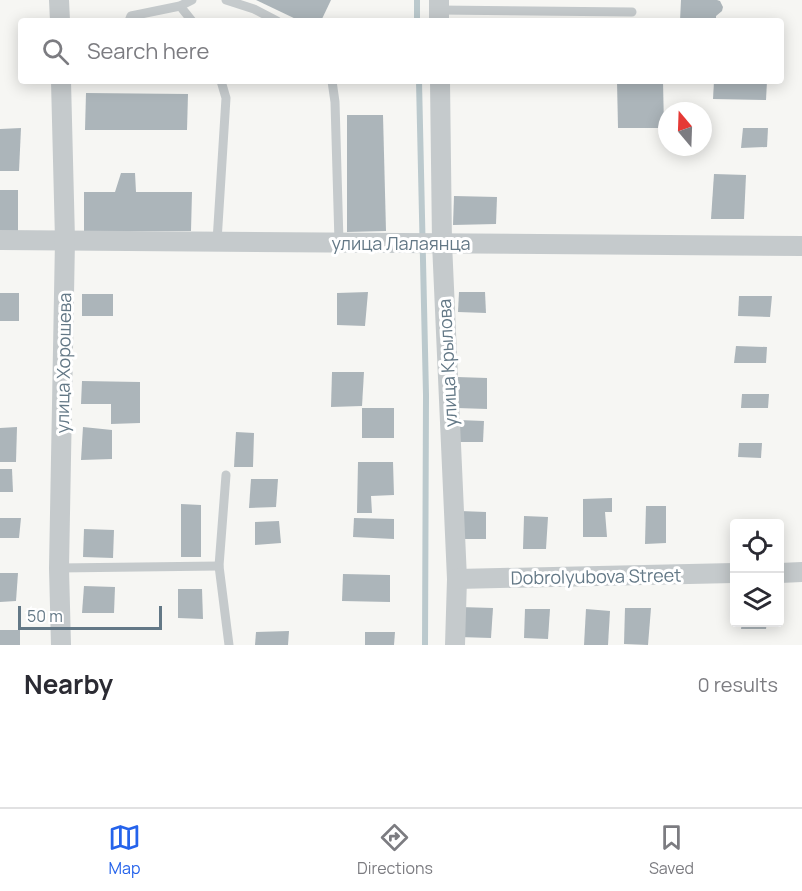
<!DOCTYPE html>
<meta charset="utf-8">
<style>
body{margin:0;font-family:Manrope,sans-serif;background:#f2f2f3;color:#2b2b33}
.controls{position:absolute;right:18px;bottom:18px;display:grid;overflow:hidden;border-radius:6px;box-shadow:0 3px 15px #0003}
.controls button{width:54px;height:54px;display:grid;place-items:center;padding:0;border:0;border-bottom:2px solid #e1e1e2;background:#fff;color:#2b2b33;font:30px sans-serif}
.compass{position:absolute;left:658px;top:102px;width:54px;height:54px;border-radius:50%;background:#fff;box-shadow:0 3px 15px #0003;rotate:341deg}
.scale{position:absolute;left:18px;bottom:15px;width:144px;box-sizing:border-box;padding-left:6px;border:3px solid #637886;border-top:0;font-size:16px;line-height:21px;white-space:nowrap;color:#637886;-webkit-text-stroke:4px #fff;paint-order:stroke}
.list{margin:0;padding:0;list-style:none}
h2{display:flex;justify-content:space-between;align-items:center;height:78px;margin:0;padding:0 24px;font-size:26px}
h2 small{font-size:20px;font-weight:400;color:#7c7c81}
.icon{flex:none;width:33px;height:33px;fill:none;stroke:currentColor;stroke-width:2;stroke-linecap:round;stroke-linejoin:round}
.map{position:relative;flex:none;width:802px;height:645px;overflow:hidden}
.search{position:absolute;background:#fff;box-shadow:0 3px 15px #0003;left:18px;right:18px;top:18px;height:66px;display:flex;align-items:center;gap:15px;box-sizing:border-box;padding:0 21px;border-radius:6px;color:#7c7c81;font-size:22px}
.sheet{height:162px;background:#fff}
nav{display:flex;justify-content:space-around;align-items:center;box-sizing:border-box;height:84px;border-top:2px solid #e1e1e2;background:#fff;font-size:16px;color:#7c7c81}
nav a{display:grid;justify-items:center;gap:3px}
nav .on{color:#2563eb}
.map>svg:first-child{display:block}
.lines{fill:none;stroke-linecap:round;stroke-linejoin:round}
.stream{stroke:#bbc9cd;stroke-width:6}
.building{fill:#acb5ba}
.lane{stroke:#c5cacc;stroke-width:9}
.street{stroke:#c5cacc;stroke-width:20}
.labels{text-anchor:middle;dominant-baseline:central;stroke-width:6;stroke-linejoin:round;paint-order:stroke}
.street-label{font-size:18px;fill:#637886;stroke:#fff}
</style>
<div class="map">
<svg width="802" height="645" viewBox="0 0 802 645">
<rect width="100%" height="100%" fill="#f6f6f3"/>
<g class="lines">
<g class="stream">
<path d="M 417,0 L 417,21"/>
<path d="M 419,81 L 426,395 L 425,645"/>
</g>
</g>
<g class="building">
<path d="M 256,0 L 331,0 L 321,21 L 300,21 Z"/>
<path d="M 681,0 L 717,0 L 720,1 L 723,7 L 722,11 L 716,16 L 716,21 L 680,21 Z"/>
<path d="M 617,81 L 663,81 L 664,128 L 618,128 Z"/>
<path d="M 714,81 L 767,81 L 766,100 L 713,99 Z"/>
<path d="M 86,93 L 188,94 L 187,130 L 85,130 Z"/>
<path d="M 347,115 L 383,115 L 386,231 L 347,232 Z"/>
<path d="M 21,128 L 19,171 L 0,171 L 0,129 Z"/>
<path d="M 743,128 L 768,128 L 767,147 L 741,148 Z"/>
<path d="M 121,173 L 135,173 L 136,192 L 192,192 L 191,231 L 84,231 L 84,192 L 115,192 Z"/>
<path d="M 714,174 L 746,175 L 744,219 L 711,219 Z"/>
<rect x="0" y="190" width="18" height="43"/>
<path d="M 454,196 L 497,197 L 496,224 L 453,225 Z"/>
<path d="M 368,292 L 365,326 L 337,325 L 337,293 Z"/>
<path d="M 459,292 L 485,292 L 486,313 L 458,312 Z"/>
<rect x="0" y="293" width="19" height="28"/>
<rect x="82" y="294" width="31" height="22"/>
<path d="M 739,296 L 772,296 L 770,317 L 738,316 Z"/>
<path d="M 736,346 L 767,347 L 766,363 L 734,363 Z"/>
<path d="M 332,372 L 364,372 L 362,406 L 331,407 Z"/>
<path d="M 457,377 L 487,378 L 487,409 L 457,408 Z"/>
<path d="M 82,381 L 140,382 L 140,423 L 111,424 L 111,404 L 81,404 Z"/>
<path d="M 742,394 L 769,394 L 768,408 L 741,408 Z"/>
<rect x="362" y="408" width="32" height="30"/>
<path d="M 459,420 L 484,421 L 483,442 L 458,442 Z"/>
<path d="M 17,427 L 16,462 L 0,462 L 0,428 Z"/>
<path d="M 83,427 L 112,430 L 112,459 L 81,460 Z"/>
<path d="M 236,432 L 254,433 L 253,467 L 234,467 Z"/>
<path d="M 739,443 L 762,443 L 761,458 L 738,457 Z"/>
<path d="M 358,462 L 393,462 L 394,495 L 371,496 L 372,513 L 357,513 Z"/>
<path d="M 0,469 L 12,469 L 13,492 L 0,492 Z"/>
<path d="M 251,479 L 278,479 L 276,507 L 249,508 Z"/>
<path d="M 612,498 L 612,512 L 605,512 L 607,537 L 583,537 L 583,499 Z"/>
<path d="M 181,504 L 201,505 L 201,557 L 181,557 Z"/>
<path d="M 646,506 L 666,506 L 666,543 L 645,544 Z"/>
<path d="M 460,511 L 486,512 L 486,539 L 460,539 Z"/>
<path d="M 524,516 L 548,517 L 546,549 L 523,549 Z"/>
<path d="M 0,518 L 21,518 L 19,538 L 0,538 Z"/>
<path d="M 354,518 L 394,519 L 394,539 L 353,537 Z"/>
<path d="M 770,520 L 770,524 L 739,524 L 740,521 Z"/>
<path d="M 279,521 L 281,543 L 255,545 L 255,522 Z"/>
<path d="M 84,529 L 114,530 L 113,558 L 83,557 Z"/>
<path d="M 0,573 L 18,573 L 16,601 L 0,602 Z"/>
<path d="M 343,574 L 390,575 L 390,602 L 342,601 Z"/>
<path d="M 84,586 L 115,587 L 114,613 L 82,613 Z"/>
<path d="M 178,589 L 202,589 L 203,619 L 178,618 Z"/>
<path d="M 460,607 L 493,608 L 491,638 L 459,637 Z"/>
<path d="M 625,608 L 651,608 L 648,645 L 624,644 Z"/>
<path d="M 525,609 L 550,609 L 548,639 L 524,638 Z"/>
<path d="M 586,609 L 610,611 L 608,645 L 584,645 Z"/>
<path d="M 742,622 L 767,622 L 766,629 L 741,629 Z"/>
<rect x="0" y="630" width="20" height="15"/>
<path d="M 289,631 L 288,645 L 255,645 L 256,632 Z"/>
<path d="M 365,632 L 395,632 L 394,645 L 365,645 Z"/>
</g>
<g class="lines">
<g class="lane">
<path d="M 226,0 L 254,9 L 277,21"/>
<path d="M 180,6 L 192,21"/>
<path d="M 439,10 L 632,12"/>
<path d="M 129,21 L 131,16 L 180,6 L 192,0"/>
<path d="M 332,81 L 335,102 L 339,242"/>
<path d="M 217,241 L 226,98 L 221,81"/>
<path d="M 226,475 L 219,566 L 229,645"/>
<path d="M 59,568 L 219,566"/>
</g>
<g class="street">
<path d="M 59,0 L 60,21"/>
<path d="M 439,0 L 439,21"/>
<path d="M 440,81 L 442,243 L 457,579 L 455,645"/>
<path d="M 0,240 L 802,246"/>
<path d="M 780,573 L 802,572"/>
<path d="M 457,579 L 734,573"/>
<path d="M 61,645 L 59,568 L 65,240 L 61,81"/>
</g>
</g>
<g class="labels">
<g class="street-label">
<text x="401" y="243">улица Лалаянца</text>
<text transform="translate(63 363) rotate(-89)">улица Хорошева</text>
<text transform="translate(447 363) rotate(-93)">улица Крылова</text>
<text transform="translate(596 576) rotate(-1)">Dobrolyubova Street</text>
</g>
</g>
</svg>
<div class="controls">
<button><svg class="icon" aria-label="locate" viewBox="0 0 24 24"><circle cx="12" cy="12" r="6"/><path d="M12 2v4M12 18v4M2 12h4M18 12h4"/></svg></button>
<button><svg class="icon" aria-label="layers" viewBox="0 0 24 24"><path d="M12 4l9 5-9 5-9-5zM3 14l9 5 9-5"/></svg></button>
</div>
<svg class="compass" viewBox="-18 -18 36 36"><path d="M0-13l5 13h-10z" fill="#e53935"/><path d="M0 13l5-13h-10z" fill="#7c7c81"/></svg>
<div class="scale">50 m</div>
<div class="search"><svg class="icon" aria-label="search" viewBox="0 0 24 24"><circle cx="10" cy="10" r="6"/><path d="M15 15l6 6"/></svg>Search here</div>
</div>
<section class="sheet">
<h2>Nearby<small>0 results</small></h2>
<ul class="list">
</ul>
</section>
<nav>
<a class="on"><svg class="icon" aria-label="map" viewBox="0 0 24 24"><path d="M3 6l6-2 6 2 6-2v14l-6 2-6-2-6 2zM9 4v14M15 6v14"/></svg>Map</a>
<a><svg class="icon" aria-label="directions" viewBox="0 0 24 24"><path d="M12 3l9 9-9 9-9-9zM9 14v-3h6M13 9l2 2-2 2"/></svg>Directions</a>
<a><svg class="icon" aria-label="saved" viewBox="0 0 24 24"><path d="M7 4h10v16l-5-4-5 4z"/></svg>Saved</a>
</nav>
